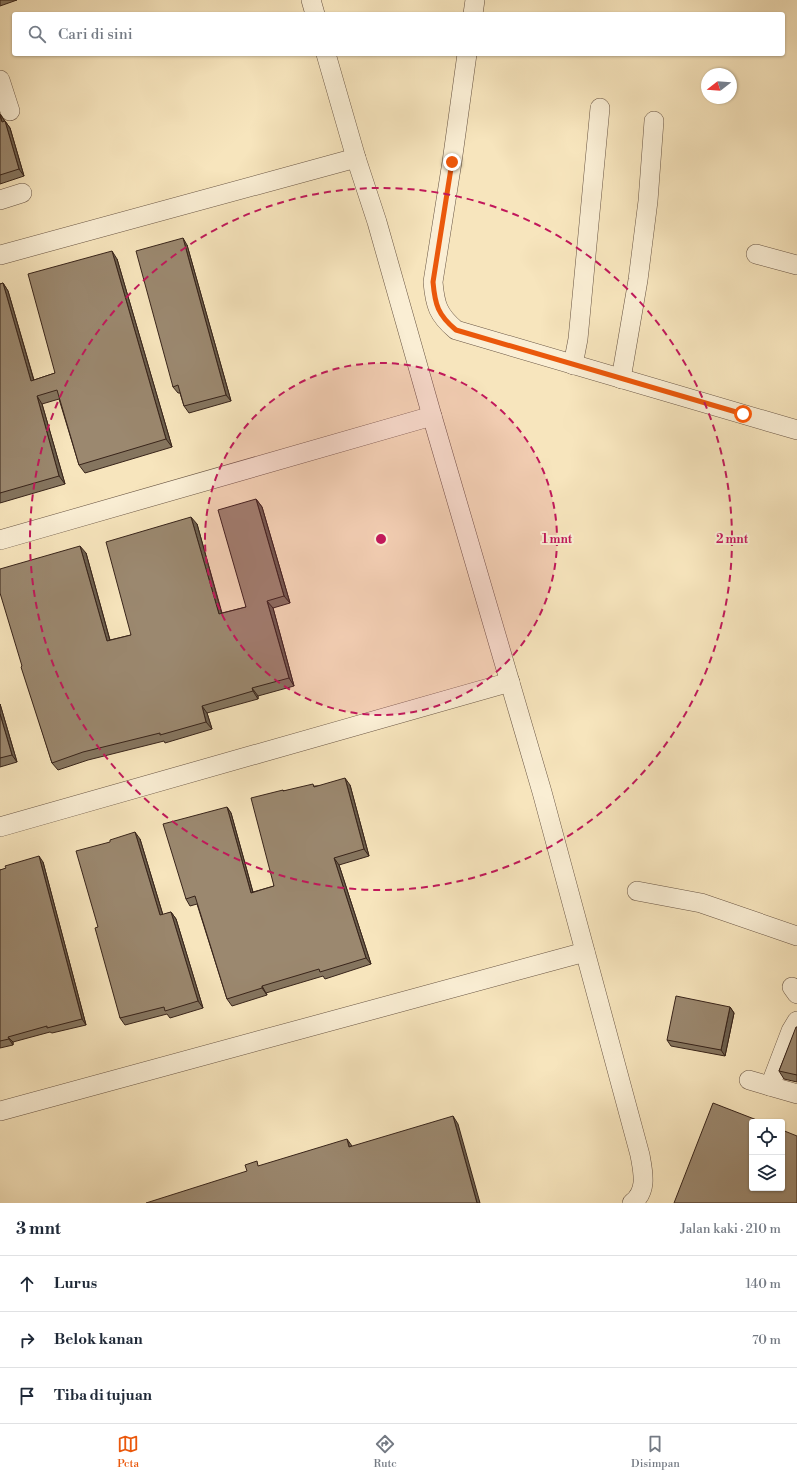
<!DOCTYPE html>
<html lang="id">
<meta charset="utf-8">
<style>
body{margin:0;font-family:"Libre Bodoni",serif;background:#f2f2f3;color:#1f2937}
.controls{position:absolute;right:12px;bottom:12px;display:grid;overflow:hidden;border-radius:4px;box-shadow:0 1px 3px #0004}
.controls button{width:36px;height:36px;display:grid;place-items:center;padding:0;border:0;border-bottom:1px solid #e0e1e3;background:#fff;color:#1f2937;font:20px sans-serif}
.compass{position:absolute;left:701px;top:68px;width:36px;height:36px;border-radius:50%;background:#fff;box-shadow:0 1px 3px #0004;rotate:253deg}
.stop{position:absolute;width:12px;height:12px;margin:-9px;border:3px solid #ea580c;border-radius:50%;background:#fff}
.stop.end{background:#ea580c;border-color:#fff;box-shadow:0 1px 4px #0008}
.list{margin:0;padding:0;list-style:none}
h2{display:flex;justify-content:space-between;align-items:center;height:52px;margin:0;padding:0 16px;font-size:17px}
h2 small{font-size:13px;font-weight:400;color:#747a83}
.list li{display:grid;grid-template-columns:26px 1fr auto;gap:12px;align-items:center;box-sizing:border-box;height:56px;padding:0 16px;border-top:1px solid #e0e1e3}
.list b{display:block;font-size:15px;white-space:nowrap}
.list em{font-size:13px;font-style:normal;color:#747a83}
.icon{flex:none;width:22px;height:22px;fill:none;stroke:currentColor;stroke-width:2;stroke-linecap:round;stroke-linejoin:round}
.map{position:relative;flex:none;width:797px;height:1203px;overflow:hidden}
.search{position:absolute;background:#fff;box-shadow:0 1px 3px #0004;left:12px;right:12px;top:12px;height:44px;display:flex;align-items:center;gap:10px;box-sizing:border-box;padding:0 14px;border-radius:4px;color:#747a83;font-size:15px}
.sheet{height:220px;background:#fff}
nav{display:flex;justify-content:space-around;align-items:center;box-sizing:border-box;height:56px;border-top:1px solid #e0e1e3;background:#fff;font-size:11px;color:#747a83}
nav a{display:grid;justify-items:center;gap:2px}
nav .on{color:#ea580c}
.map>svg:first-child{display:block}
.lines{fill:none;stroke-linecap:round;stroke-linejoin:round}
.minor-casing{stroke:#685443;stroke-width:20}
.minor{stroke:#faeed4;stroke-width:19}
.wall{fill:#85755f;stroke:#38241a}
.shaded-wall{fill:#6c5f4e;stroke:#38241a}
.building{fill:#9b886f;stroke:#38241a}
.route{stroke:#ea580c;stroke-width:5}
.ring{fill:none;stroke:#c2185b;stroke-width:2;stroke-dasharray:7 5}
.centre{fill:#c2185b;stroke:#faeed4;stroke-width:2}
.ring-label{font-size:12px;text-anchor:middle;font-weight:bold;fill:#c2185b;stroke:#faeed4;stroke-width:4;stroke-linejoin:round;paint-order:stroke}
</style>
<div class="map">
<svg width="797" height="1203" viewBox="0 0 797 1203">
<rect width="100%" height="100%" fill="#f7e5bd"/>
<filter id="stains"><feTurbulence type="fractalNoise" baseFrequency=".005" numOctaves="4"/><feColorMatrix values="0 0 0 0 .2 0 0 0 0 .09 0 0 0 0 .02 0 0 0 .5 -.17"/></filter>
<radialGradient id="worn" r=".72"><stop offset=".6" stop-color="#630" stop-opacity="0"/><stop offset="1" stop-color="#630" stop-opacity=".3"/></radialGradient>
<g class="lines">
<g class="minor-casing">
<g id="minor">
<path d="M 311,0 L 315,14"/>
<path d="M 473,14 L 475,0"/>
<path d="M 326,54 L 356,158 L 377,222 L 432,416 L 542,792 L 640,1155 C 643,1172 648,1191 632,1203"/>
<path d="M 467,54 L 452,162 L 433,282 C 435,305 438,315 456,330 L 797,430"/>
<path d="M 0,80 L 10,111"/>
<path d="M 0,200 L 22,193"/>
<path d="M 756,254 L 797,265"/>
<path d="M 0,255 L 356,158"/>
<path d="M 573,365 L 578,339 L 600,108"/>
<path d="M 621,379 L 638,280 L 648,201 L 654,121"/>
<path d="M 0,540 L 432,416"/>
<path d="M 0,827 L 510,682"/>
<path d="M 637,891 L 701,903 L 797,936"/>
<path d="M 792,987 L 797,994"/>
<path d="M 749,1080 L 797,1094"/>
<path d="M 770,1086 L 791,1031 L 797,1021"/>
<path d="M 0,1111 L 585,952"/>
</g>
</g>
<use href="#minor" class="minor"/>
</g>
<g class="wall">
<path d="M 0,0 L 17,0 L 0,6 Z"/>
<path d="M 0,114 L 10,128 L 24,176 L 0,184 Z"/>
<path d="M 187,245 L 231,401 L 189,413 L 184,406 L 180,393 L 178,393 L 173,387 Z"/>
<path d="M 117,259 L 172,447 L 85,473 L 79,465 L 59,399 L 42,404 L 65,484 L 0,503 L 0,284 L 3,283 L 8,291 L 34,380 L 55,373 Z"/>
<path d="M 256,499 L 262,507 L 290,603 L 273,608 L 294,686 L 258,696 L 258,699 L 207,713 L 212,729 L 165,743 L 164,741 L 88,760 L 58,770 L 52,763 L 22,666 L 86,553 L 110,640 L 131,635 L 197,524 L 222,613 L 246,607 Z"/>
<path d="M 0,704 L 17,762 L 0,767 Z"/>
<path d="M 350,785 L 369,856 L 339,865 L 371,964 L 325,979 L 323,976 L 266,993 L 267,995 L 232,1006 L 227,999 L 197,904 L 190,906 L 186,899 L 227,807 L 231,813 L 253,892 L 274,886 L 283,790 L 284,791 L 315,786 Z"/>
<path d="M 140,839 L 163,915 L 171,912 L 176,919 L 203,1008 L 170,1018 L 167,1014 L 125,1025 L 120,1018 Z"/>
<path d="M 43,862 L 86,1025 L 52,1033 L 50,1032 L 13,1042 L 13,1045 L 0,1048 L 0,870 Z"/>
<path d="M 730,1007 L 734,1013 L 725,1056 L 671,1046 L 667,1040 Z"/>
<path d="M 797,1027 L 797,1082 L 784,1079 L 779,1071 Z"/>
</g>
<g class="shaded-wall">
<path d="M 0,114 L 4,120 L 7,129 L 2,122 Z"/>
<path d="M 5,121 L 10,128 L 24,176 L 19,169 Z"/>
<path d="M 183,238 L 187,245 L 231,401 L 226,395 Z"/>
<path d="M 112,251 L 117,259 L 172,447 L 166,439 Z"/>
<path d="M 3,283 L 8,291 L 36,388 L 31,381 Z"/>
<path d="M 37,396 L 42,404 L 65,484 L 59,476 Z"/>
<path d="M 256,499 L 262,507 L 290,603 L 284,596 Z"/>
<path d="M 191,517 L 197,524 L 224,622 L 219,614 Z"/>
<path d="M 80,546 L 86,553 L 112,648 L 107,641 Z"/>
<path d="M 267,601 L 273,608 L 294,686 L 289,678 Z"/>
<path d="M 252,688 L 258,696 L 258,699 L 253,691 Z"/>
<path d="M 0,704 L 17,762 L 12,755 L 0,714 Z"/>
<path d="M 202,706 L 207,713 L 212,729 L 206,722 Z"/>
<path d="M 345,778 L 350,785 L 369,856 L 364,849 Z"/>
<path d="M 227,807 L 231,813 L 255,900 L 251,893 Z"/>
<path d="M 135,832 L 140,839 L 165,922 L 160,915 Z"/>
<path d="M 39,856 L 43,862 L 86,1025 L 82,1019 Z"/>
<path d="M 334,858 L 339,865 L 371,964 L 366,958 Z"/>
<path d="M 171,912 L 176,919 L 203,1008 L 198,1001 Z"/>
<path d="M 262,986 L 266,993 L 267,995 L 262,988 Z"/>
<path d="M 730,1007 L 734,1013 L 725,1056 L 721,1050 Z"/>
<path d="M 8,1037 L 13,1042 L 13,1045 L 9,1039 Z"/>
<path d="M 453,1116 L 458,1124 L 480,1203 L 477,1203 Z"/>
<path d="M 347,1139 L 352,1146 L 349,1147 Z"/>
</g>
<g class="building">
<path d="M 0,116 L 2,122 L 5,121 L 19,169 L 0,175 Z"/>
<path d="M 183,238 L 226,395 L 184,406 L 178,385 L 173,387 L 136,251 Z"/>
<path d="M 112,251 L 166,439 L 79,465 L 57,390 L 37,396 L 59,476 L 0,493 L 0,284 L 3,283 L 31,381 L 55,373 L 28,274 Z"/>
<path d="M 256,499 L 284,596 L 267,601 L 289,678 L 252,688 L 253,691 L 202,706 L 206,722 L 160,735 L 160,733 L 83,752 L 52,763 L 21,667 L 22,666 L 0,593 L 0,569 L 80,546 L 107,641 L 131,635 L 106,542 L 191,517 L 219,614 L 246,607 L 218,510 Z"/>
<path d="M 0,714 L 12,755 L 0,758 Z"/>
<path d="M 345,778 L 364,849 L 334,858 L 366,958 L 320,972 L 319,969 L 262,986 L 262,988 L 227,999 L 195,896 L 186,899 L 163,824 L 227,807 L 251,893 L 274,886 L 251,798 L 283,790 L 283,791 L 313,784 L 314,787 Z"/>
<path d="M 135,832 L 160,915 L 171,912 L 198,1001 L 165,1011 L 164,1007 L 120,1018 L 95,928 L 98,927 L 76,851 L 110,842 L 110,840 Z"/>
<path d="M 39,856 L 82,1019 L 47,1028 L 47,1026 L 8,1037 L 9,1039 L 0,1041 L 0,870 L 6,868 L 5,866 Z"/>
<path d="M 676,996 L 730,1007 L 721,1050 L 667,1040 Z"/>
<path d="M 796,1027 L 797,1027 L 797,1075 L 779,1071 Z"/>
<path d="M 713,1103 L 762,1122 L 752,1122 L 752,1188 L 782,1188 L 782,1130 L 797,1136 L 797,1203 L 674,1203 Z"/>
<path d="M 453,1116 L 477,1203 L 146,1203 L 247,1171 L 245,1165 L 257,1161 L 258,1166 L 347,1139 L 349,1147 Z"/>
</g>
<g class="lines">
<path class="route" d="M 452,162 L 433,282 C 435,305 438,315 456,330 L 743,414"/>
</g>
<circle cx="381" cy="539" r="176" fill="#c2185b" fill-opacity=".12"/>
<g class="ring">
<circle cx="381" cy="539" r="176"/>
<circle cx="381" cy="539" r="351"/>
</g>
<circle cx="381" cy="539" r="6" class="centre"/>
<g class="ring-label">
<text x="557" y="543">1 mnt</text>
<text x="732" y="543">2 mnt</text>
</g>
<rect width="100%" height="100%" filter="url(#stains)"/>
<rect width="100%" height="100%" fill="url(#worn)"/>
</svg>
<div class="controls">
<button><svg class="icon" aria-label="locate" viewBox="0 0 24 24"><circle cx="12" cy="12" r="6"/><path d="M12 2v4M12 18v4M2 12h4M18 12h4"/></svg></button>
<button><svg class="icon" aria-label="layers" viewBox="0 0 24 24"><path d="M12 4l9 5-9 5-9-5zM3 14l9 5 9-5"/></svg></button>
</div>
<svg class="compass" viewBox="-18 -18 36 36"><path d="M0-13l5 13h-10z" fill="#e53935"/><path d="M0 13l5-13h-10z" fill="#747a83"/></svg>
<div class="stop" style="left:743px;top:414px"></div>
<div class="stop end" style="left:452px;top:162px"></div>
<div class="search"><svg class="icon" aria-label="search" viewBox="0 0 24 24"><circle cx="10" cy="10" r="6"/><path d="M15 15l6 6"/></svg>Cari di sini</div>
</div>
<section class="sheet">
<h2>3 mnt<small>Jalan kaki · 210 m</small></h2>
<ul class="list">
<li><svg class="icon" aria-label="ahead" viewBox="0 0 24 24"><path d="M12 20V5M6 11l6-6 6 6"/></svg><div><b>Lurus</b></div><em>140 m</em></li>
<li><svg class="icon" aria-label="right" viewBox="0 0 24 24"><path d="M7 20v-9h11M14 6l5 5-5 5"/></svg><div><b>Belok kanan</b></div><em>70 m</em></li>
<li><svg class="icon" aria-label="arrive" viewBox="0 0 24 24"><path d="M6 21V4h12l-3 4 3 4H6"/></svg><div><b>Tiba di tujuan</b></div></li>
</ul>
</section>
<nav>
<a class="on"><svg class="icon" aria-label="map" viewBox="0 0 24 24"><path d="M3 6l6-2 6 2 6-2v14l-6 2-6-2-6 2zM9 4v14M15 6v14"/></svg>Peta</a>
<a><svg class="icon" aria-label="directions" viewBox="0 0 24 24"><path d="M12 3l9 9-9 9-9-9zM9 14v-3h6M13 9l2 2-2 2"/></svg>Rute</a>
<a><svg class="icon" aria-label="saved" viewBox="0 0 24 24"><path d="M7 4h10v16l-5-4-5 4z"/></svg>Disimpan</a>
</nav>
